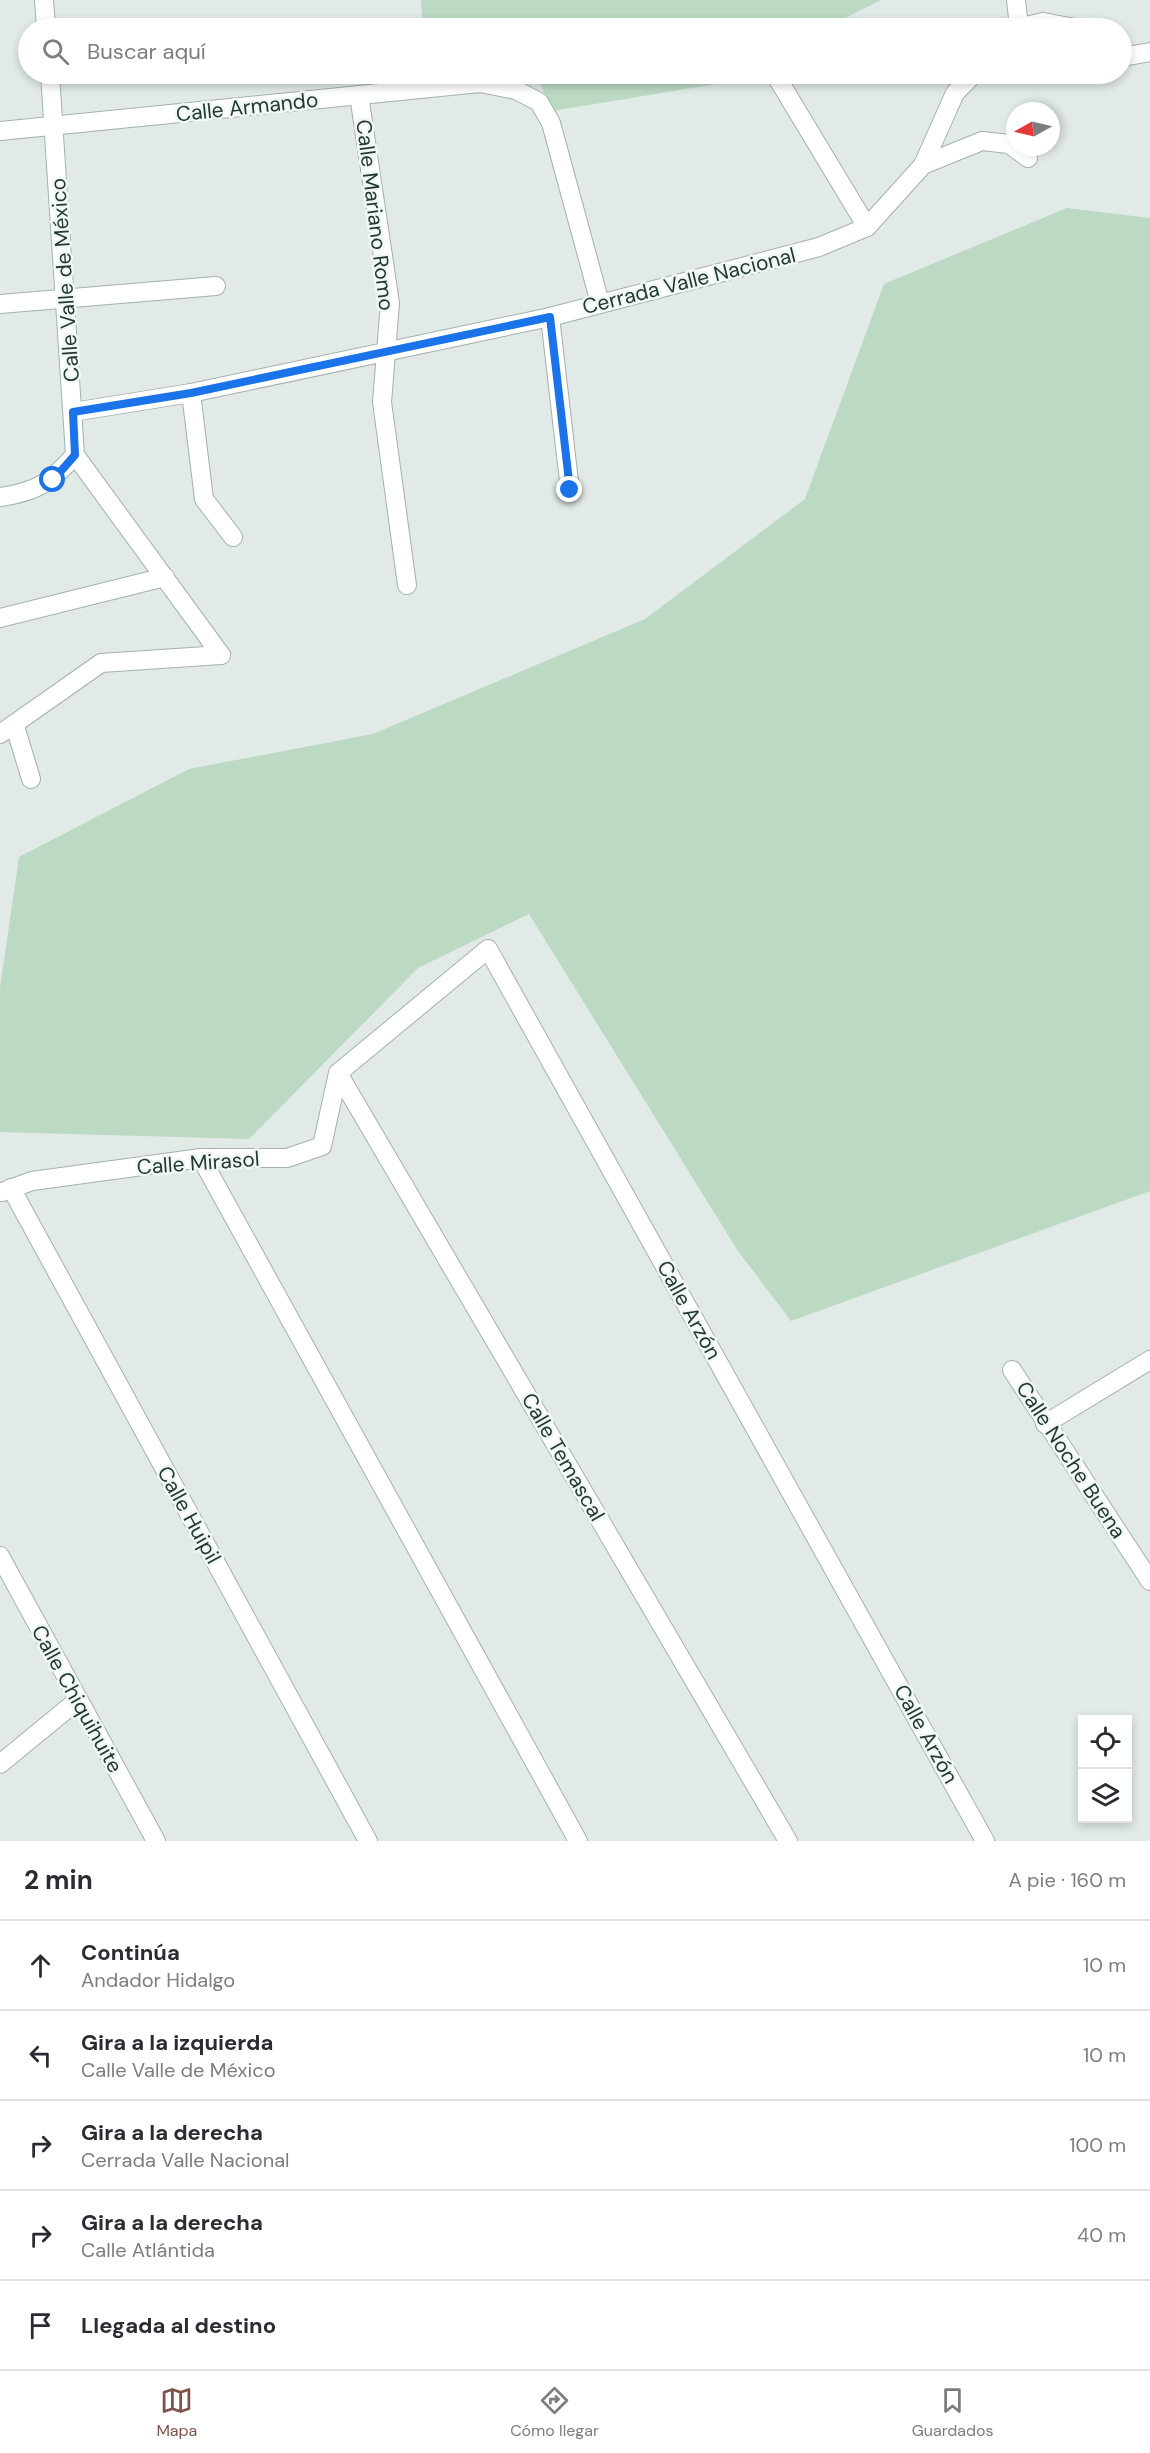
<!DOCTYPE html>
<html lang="es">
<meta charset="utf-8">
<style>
body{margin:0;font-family:"DM Sans",sans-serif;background:#f2f2f3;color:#2b2b33}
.controls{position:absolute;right:18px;bottom:18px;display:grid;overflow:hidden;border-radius:0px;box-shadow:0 3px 9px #0003}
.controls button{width:54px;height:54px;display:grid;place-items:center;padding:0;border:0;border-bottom:2px solid #e1e1e2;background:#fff;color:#2b2b33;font:30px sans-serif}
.compass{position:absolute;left:1006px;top:102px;width:54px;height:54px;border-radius:50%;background:#fff;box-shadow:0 3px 9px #0003;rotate:262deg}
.stop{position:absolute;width:18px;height:18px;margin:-14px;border:4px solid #1a73e8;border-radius:50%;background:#fff}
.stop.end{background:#1a73e8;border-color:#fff;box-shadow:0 2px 6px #0008}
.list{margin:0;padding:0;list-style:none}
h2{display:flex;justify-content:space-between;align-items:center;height:78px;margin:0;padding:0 24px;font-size:26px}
h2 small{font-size:20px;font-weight:400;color:#7c7c81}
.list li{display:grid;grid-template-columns:39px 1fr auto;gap:18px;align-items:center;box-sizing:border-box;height:90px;padding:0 24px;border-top:2px solid #e1e1e2}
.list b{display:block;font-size:22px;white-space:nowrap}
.list p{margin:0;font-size:20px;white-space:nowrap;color:#7c7c81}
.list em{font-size:20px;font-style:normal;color:#7c7c81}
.icon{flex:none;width:33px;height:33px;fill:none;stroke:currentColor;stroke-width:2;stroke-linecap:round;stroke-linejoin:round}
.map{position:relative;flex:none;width:1150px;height:1841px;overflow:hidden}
.search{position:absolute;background:#fff;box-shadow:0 3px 9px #0003;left:18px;right:18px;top:18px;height:66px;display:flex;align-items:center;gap:15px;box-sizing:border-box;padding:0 21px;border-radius:33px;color:#7c7c81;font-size:22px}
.sheet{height:528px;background:#fff}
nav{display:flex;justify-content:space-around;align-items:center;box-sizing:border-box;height:84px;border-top:2px solid #e1e1e2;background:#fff;font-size:16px;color:#7c7c81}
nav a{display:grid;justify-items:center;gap:3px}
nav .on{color:#7f5249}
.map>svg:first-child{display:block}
.green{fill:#bbd9c3}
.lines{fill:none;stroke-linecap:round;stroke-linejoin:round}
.street-casing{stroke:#a4b1ad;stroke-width:20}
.secondary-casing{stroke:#a1b5ad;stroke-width:20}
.street{stroke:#fff;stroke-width:18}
.secondary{stroke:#fff;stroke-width:18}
.route{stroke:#1a73e8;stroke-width:8}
.labels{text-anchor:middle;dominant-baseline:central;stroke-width:5;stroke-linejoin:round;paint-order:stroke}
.street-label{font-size:21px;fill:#233933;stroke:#f1f7f4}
</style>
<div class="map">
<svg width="1150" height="1841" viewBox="0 0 1150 1841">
<rect width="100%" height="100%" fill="#e1eae6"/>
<g class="green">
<path d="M 421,0 L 881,0 L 825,28 L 423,28 Z"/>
<path d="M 536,74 L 737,74 L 716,84 L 552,111 Z"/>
<path d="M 1067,208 L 1150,218 L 1150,1191 L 791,1321 L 738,1251 L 529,914 L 418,968 L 249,1139 L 0,1132 L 0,988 L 19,857 L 189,769 L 373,734 L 645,619 L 805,499 L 884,284 Z"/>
</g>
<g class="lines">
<g class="street-casing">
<g id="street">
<path d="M 1016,0 L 1019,27"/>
<path d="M 1017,28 L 1043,22 L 1075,28"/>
<path d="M 1122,57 L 1150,52"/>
<path d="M 776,76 L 867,227"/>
<path d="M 359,95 L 390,303 L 382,402 L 407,585"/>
<path d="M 0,131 L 480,83 L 516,90 L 539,102 L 551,123 L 600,303"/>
<path d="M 923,165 L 982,141 L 1009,144 L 1028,158"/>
<path d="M 0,304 L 216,286"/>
<path d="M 550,317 L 570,490"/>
<path d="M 191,393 L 204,499 L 233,537"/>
<path d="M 73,412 L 191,393 L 550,317 L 819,247 L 867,227 L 923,165 L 955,93 L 974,74"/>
<path d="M 75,455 L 221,655"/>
<path d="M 0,618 L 165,577"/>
<path d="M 15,726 L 31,779"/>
<path d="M 0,734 L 101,663 L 221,655"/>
<path d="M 338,1073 L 488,949 L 985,1841"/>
<path d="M 338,1073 L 788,1841"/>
<path d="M 201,1158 L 578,1841"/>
<path d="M 11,1188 L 368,1841"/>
<path d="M 2,1192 L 32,1181 L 201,1158 L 287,1158 L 322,1146 L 338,1073"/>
<path d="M 1012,1370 L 1150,1581"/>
<path d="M 1045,1424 L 1150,1360"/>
<path d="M 0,1556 L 156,1841"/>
<path d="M 0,1764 L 78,1700"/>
</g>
</g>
<g class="secondary-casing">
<g id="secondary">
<path d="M 44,0 L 46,28"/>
<path d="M 0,497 C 37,492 51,482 75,455 L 50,74"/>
</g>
</g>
<use href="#street" class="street"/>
<use href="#secondary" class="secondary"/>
</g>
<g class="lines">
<path class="route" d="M 53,480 L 75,455 L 73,412 L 191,393 L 550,317 L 570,490"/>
</g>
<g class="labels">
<g class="street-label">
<text transform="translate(247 107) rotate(-6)">Calle Armando</text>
<text transform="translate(375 215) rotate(83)">Calle Mariano Romo</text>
<text transform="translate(65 280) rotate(-94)">Calle Valle de México</text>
<text transform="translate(689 281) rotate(-14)">Cerrada Valle Nacional</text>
<text transform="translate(198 1163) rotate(-4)">Calle Mirasol</text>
<text transform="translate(689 1310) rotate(61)">Calle Arzón</text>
<text transform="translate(563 1457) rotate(60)">Calle Temascal</text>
<text transform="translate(1071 1460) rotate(57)">Calle Noche Buena</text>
<text transform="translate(189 1515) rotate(61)">Calle Huipil</text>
<text transform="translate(77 1699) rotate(61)">Calle Chiquihuite</text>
<text transform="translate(926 1734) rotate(61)">Calle Arzón</text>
</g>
</g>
</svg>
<div class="controls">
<button><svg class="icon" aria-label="locate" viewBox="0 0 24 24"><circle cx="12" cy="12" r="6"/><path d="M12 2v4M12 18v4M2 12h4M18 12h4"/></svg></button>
<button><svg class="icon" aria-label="layers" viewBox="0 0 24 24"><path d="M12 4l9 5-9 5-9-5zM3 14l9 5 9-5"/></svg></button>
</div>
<svg class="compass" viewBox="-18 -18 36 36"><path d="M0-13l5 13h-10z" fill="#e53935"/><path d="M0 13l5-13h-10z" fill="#7c7c81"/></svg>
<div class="stop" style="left:53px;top:480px"></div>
<div class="stop end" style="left:570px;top:490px"></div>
<div class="search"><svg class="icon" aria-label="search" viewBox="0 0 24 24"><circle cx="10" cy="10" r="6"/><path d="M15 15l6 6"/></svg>Buscar aquí</div>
</div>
<section class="sheet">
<h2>2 min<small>A pie · 160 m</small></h2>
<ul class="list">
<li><svg class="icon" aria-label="ahead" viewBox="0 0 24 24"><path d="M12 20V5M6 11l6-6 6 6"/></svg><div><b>Continúa</b><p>Andador Hidalgo</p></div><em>10 m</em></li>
<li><svg class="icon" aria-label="left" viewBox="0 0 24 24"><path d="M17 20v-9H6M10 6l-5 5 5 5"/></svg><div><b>Gira a la izquierda</b><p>Calle Valle de México</p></div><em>10 m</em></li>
<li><svg class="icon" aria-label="right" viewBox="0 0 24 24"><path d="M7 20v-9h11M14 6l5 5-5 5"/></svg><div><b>Gira a la derecha</b><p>Cerrada Valle Nacional</p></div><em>100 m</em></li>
<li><svg class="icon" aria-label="right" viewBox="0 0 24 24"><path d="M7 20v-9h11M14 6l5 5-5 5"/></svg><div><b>Gira a la derecha</b><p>Calle Atlántida</p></div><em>40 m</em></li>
<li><svg class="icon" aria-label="arrive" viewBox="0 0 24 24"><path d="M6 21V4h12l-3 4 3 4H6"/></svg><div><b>Llegada al destino</b></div></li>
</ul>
</section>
<nav>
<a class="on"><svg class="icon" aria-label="map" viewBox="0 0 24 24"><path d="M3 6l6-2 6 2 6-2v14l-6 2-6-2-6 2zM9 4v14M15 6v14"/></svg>Mapa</a>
<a><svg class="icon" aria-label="directions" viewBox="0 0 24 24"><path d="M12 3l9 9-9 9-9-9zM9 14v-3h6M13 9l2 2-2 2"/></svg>Cómo llegar</a>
<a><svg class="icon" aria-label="saved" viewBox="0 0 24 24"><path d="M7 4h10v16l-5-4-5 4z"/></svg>Guardados</a>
</nav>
